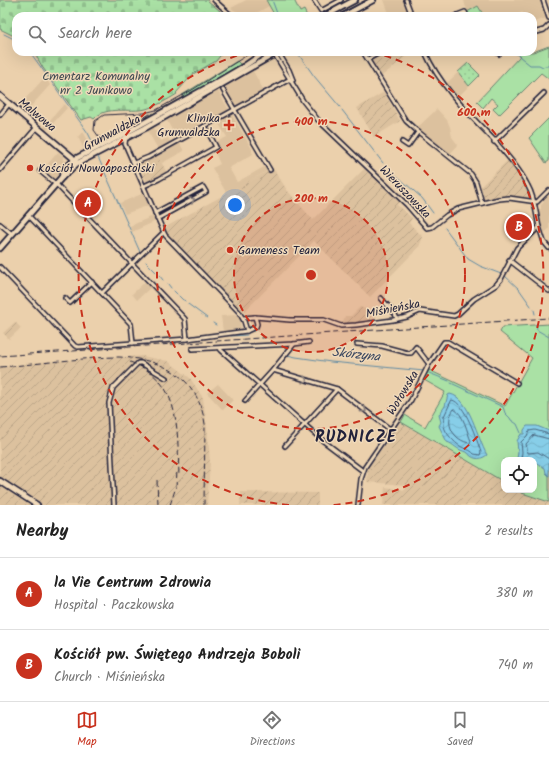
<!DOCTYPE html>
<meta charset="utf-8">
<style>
body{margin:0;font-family:Kalam,sans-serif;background:#f6f6f6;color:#222}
.controls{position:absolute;right:12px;bottom:12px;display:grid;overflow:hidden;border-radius:8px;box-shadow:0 4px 16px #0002}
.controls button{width:36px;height:36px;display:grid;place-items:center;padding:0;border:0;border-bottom:1px solid #e0e0e0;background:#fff;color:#222;font:20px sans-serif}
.you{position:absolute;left:235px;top:205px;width:14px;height:14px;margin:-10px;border:3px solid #fff;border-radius:50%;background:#1a73e8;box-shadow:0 0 0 6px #1a73e833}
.badge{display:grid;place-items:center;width:26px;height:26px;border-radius:50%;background:#c8321e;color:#fff;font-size:13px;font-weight:700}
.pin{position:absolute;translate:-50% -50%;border:2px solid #fff;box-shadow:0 1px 4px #0006}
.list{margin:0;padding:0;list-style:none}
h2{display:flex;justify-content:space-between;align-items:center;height:52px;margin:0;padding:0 16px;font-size:17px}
h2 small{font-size:13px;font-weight:400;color:#767676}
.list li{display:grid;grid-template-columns:26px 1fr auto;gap:12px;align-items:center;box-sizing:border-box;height:72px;padding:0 16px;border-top:1px solid #e0e0e0}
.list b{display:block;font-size:15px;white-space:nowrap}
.list p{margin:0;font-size:13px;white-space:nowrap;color:#767676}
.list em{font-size:13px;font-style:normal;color:#767676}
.icon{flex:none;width:22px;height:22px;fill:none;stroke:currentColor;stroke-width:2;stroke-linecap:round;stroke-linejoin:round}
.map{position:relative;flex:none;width:549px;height:505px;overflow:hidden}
.search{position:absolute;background:#fff;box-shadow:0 4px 16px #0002;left:12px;right:12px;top:12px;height:44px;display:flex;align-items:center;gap:10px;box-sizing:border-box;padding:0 14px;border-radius:12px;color:#767676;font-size:15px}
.sheet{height:196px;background:#fff}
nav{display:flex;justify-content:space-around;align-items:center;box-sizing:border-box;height:56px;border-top:1px solid #e0e0e0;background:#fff;font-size:11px;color:#767676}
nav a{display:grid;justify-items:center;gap:2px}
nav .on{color:#c8321e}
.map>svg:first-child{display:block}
.built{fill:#dcc19e}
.industrial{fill:url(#industrial-furrows)}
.grass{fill:#aae1a5;stroke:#668270}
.cemetery{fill:url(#cemetery-stones);stroke:#668270}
.park{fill:url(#park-dots);stroke:#668270}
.water{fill:url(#water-waves);stroke:#5f89a3}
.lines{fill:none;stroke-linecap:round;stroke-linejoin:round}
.shore{stroke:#4a6780;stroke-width:1}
.stream{stroke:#5f89a3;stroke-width:1}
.street-casing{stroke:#22223b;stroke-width:6}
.secondary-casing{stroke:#22223b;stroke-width:8}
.street{stroke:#f0d9b9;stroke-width:3}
.secondary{stroke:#f0d9b9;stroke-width:4.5}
.tram{stroke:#22223b;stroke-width:1}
.rail{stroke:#22223b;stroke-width:1;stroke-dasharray:6 3;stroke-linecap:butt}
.oneway{stroke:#897e7a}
.ring{fill:none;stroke:#c8321e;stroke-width:2;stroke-dasharray:7 5}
.poi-dot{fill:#c8321e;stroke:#f0d9b9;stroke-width:1.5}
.labels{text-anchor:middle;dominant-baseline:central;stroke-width:3;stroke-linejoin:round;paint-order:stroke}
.park-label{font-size:12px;fill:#3d4850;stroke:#f0d9b9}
.street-label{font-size:12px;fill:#22223b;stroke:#f0d9b9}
.poi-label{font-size:12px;fill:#22223b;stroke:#f0d9b9;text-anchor:start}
.water-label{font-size:13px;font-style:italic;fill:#36445e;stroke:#f0d9b9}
.district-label{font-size:16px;font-weight:bold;letter-spacing:1px;fill:#22223b;stroke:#f0d9b9}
.centre{fill:#c8321e;stroke:#f0d9b9;stroke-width:2}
.ring-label{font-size:12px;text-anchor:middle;font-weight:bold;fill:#c8321e;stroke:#f0d9b9;stroke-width:3;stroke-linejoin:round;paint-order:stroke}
</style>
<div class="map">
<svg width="549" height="505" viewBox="0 0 549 505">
<defs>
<pattern id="industrial-furrows" width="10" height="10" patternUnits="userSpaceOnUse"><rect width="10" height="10" fill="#dcc19e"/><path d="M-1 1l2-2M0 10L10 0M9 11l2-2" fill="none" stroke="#bca689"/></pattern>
<pattern id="cemetery-stones" width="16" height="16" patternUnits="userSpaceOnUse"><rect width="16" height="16" fill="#aae1a5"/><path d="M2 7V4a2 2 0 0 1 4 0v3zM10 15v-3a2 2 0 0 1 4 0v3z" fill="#92c18f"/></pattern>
<pattern id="park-dots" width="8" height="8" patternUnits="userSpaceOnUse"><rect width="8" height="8" fill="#aae1a5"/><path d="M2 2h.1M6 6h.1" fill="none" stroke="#92c18f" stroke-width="1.8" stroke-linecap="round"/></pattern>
<pattern id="water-waves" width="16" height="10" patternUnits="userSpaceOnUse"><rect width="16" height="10" fill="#87cee8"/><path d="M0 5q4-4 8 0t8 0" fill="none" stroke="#74b1c8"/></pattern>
</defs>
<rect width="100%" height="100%" fill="#ebd0ac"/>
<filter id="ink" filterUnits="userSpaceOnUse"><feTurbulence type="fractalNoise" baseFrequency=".025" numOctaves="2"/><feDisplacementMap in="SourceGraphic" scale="8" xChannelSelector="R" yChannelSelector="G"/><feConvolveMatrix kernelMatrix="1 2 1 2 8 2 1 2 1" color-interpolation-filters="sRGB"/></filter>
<g filter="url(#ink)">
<g class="built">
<path d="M 246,0 L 266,0 L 269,6 L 251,16 L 244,16 L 231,8 Z"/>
<path d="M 384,0 L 403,0 L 409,16 L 390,16 Z"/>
<path d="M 464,0 L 542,0 L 547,18 L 533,22 L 533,16 L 525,16 L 522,12 L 515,16 L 484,16 L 478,6 L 468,11 L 465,5 Z"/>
<path d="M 468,63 L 480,75 L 458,97 L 447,83 Z"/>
<path d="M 253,71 L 264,91 L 235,107 L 224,87 Z"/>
<path d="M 45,77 L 50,85 L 24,114 L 17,108 Z"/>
<path d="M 218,91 L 229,110 L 209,121 L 206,115 L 197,120 L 200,126 L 177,139 L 166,119 Z"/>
<path d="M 64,104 L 67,108 L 45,132 L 42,129 Z"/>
<path d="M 437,109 L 447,120 L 450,127 L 452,137 L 458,145 L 450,154 L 417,128 Z"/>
<path d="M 231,113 L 252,149 L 252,152 L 253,154 L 229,168 L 237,182 L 264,167 L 267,171 L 227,194 L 212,168 L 220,164 L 214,151 L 219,148 L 216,142 L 227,137 L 217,121 Z"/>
<path d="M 153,126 L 161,141 L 168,138 L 170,142 L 158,149 L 147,130 Z"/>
<path d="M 83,131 L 91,147 L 91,148 L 85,151 L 78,137 Z"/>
<path d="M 179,142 L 184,151 L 162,163 L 157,154 Z"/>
<path d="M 58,152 L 63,156 L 65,162 L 54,181 L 44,173 L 47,169 L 46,166 Z"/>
<path d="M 144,193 L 149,205 L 125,214 L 120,203 Z"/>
<path d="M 549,194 L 549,229 L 543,234 L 537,210 L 541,209 L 541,205 L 544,202 L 543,201 Z"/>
<path d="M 153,216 L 156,221 L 132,232 L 130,226 Z"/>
<path d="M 146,281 L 151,287 L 137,300 L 132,294 Z"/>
<path d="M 237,315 L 240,318 L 241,330 L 223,332 L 221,316 Z"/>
<path d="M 218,384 L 233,400 L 223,410 L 207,393 Z"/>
</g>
<g class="industrial">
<path d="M 385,52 L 411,52 L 382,76 L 371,60 Z"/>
<path d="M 384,92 L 400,121 L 374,137 L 357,108 Z"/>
<path d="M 157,154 L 167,173 L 147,183 L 139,164 Z"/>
<path d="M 508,160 L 524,182 L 530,196 L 529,199 L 504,196 L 489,200 L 484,200 L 481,186 Z"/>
<path d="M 273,168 L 287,190 L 313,220 L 364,169 L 399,202 L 397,205 L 412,218 L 409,223 L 423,237 L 419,247 L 370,297 L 314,241 L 243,313 L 220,291 L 201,270 L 203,269 L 199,265 L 196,265 L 179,245 L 173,241 L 164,228 Z"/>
<path d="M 360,307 L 371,311 L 371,322 L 342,324 L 345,316 L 351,316 Z"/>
<path d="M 15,322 L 21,328 L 9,339 L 3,333 Z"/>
<path d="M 142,356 L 168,361 L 190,378 L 203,398 L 208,435 L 210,464 L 207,505 L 42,505 L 0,480 L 0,367 L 41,362 Z"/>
<path d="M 401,422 L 504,482 L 504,490 L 517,490 L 522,493 L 549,502 L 549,505 L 383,505 L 385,487 L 405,490 L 406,485 L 367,482 L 368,468 Z"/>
<path d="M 0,486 L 29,505 L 0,505 Z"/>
<path d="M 241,492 L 318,493 L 318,505 L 240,505 Z"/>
</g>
<g class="grass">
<path d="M 266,0 L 294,0 L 300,12 L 304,10 L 307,16 L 275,16 Z"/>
<path d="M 478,6 L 484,16 L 468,16 L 467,12 Z"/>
<path d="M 549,46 L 549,79 L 541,73 L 499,115 L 493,109 L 498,104 L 491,98 L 483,108 L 477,102 L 520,56 L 516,52 L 533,52 Z"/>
<path d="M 237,61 L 240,64 L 243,64 L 239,68 L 178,102 L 147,117 L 183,97 L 182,95 Z"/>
<path d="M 549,118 L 549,161 L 546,163 L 529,138 Z"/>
<path d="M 549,324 L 549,502 L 522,493 L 517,490 L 534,490 L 534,460 L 504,460 L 504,482 L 401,422 L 405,415 L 425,427 L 445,392 L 424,380 L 429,370 L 505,406 L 532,358 L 500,332 L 503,327 Z"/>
</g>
<g class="cemetery">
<path d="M 0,0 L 207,0 L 226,16 L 16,16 L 16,37 L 0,29 Z"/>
<path d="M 34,52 L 223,52 L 216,61 L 193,74 L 176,93 L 177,94 C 167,100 157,106 146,109 C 130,113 106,105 94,119 L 91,117 L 81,120 L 43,68 Z"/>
</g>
<path class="park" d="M 468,63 L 480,75 L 469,86 L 458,72 Z"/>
<g class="water">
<path d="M 450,394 C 470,398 477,438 487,455 C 479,461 472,459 467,452 C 456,450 454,444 447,442 L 439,426 L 441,422 L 439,415 L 445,406 L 448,395 Z"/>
<path d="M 527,426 L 537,426 L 549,431 L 549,476 L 546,473 L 545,468 C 531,460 535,460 517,460 L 517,459 L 518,452 L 517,441 L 521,434 L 524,434 L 524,430 Z"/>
</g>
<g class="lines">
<g class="shore">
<path d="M 452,400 C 465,402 477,441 481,452 L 480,455 L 474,454 C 470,449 466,450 460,446 C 455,443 445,433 444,426 C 444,423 445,421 444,417 Z"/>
<path d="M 454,409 C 464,414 467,432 471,441 L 470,443 C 454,441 443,423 454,409 Z"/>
<path d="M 549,439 L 534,435 L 526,444 L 528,453 L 538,452 L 549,459"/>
<path d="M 521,460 L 522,452 L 521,442 L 527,436 L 529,431 L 535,430 L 549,434"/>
</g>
<g class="stream">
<path d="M 272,0 L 278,16"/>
<path d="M 4,34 L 16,40"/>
<path d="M 30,52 L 88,133 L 93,143"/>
<path d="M 297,52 L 314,76 L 340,107"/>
<path d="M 514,52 L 530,65 L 539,65 L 543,67 L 545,66 L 549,66"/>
<path d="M 342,110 L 383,163"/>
<path d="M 98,157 L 140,252"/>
<path d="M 389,169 L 422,198 L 433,213"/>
<path d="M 445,228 L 468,259 L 480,266 L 501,274"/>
<path d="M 146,262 L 157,273"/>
<path d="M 159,275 L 163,280"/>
<path d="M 505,276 L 519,289 L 531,306"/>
<path d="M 168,284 L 171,288"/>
<path d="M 174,291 L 177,294"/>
<path d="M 179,296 L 183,300"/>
<path d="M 184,300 L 185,301"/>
<path d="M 188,304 L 207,318"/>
<path d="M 534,310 L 535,314"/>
<path d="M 213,323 L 216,325"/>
<path d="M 536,324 L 537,330 L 549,337"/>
<path d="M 231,336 L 247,335"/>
<path d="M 287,355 L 296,357 L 331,362 L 424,371"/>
<path d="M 429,373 L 449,381"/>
<path d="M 451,383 L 503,407 L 505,413 L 510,418 L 511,420 L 517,424 L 521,433"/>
</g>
<g class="street-casing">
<g id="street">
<path d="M 214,0 L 232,16"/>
<path d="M 314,0 L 321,11 L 341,0"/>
<path d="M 406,0 L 412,16"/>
<path d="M 543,0 L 549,18"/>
<path d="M 455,16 L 465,12 L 467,16"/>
<path d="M 537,32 L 544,30 L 549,25"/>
<path d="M 278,52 L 289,70 L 293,80"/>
<path d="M 363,52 L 406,121 L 416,130 L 471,174 L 476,182 L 482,203"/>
<path d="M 497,52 L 499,54"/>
<path d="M 274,53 L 303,101 L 318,120 L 407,205 L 427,228 L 432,227 L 447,215 L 458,209 L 499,199 L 509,198 L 537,202 L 549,190"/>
<path d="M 368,59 L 381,52"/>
<path d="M 223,90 L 270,170"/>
<path d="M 0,115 L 9,104"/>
<path d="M 126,137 L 125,144 L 165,235 L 239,312 L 244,321 L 247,331"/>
<path d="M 402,142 L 408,146 L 418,132"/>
<path d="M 494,142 L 544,93"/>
<path d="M 134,163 L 149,157 L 290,79"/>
<path d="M 0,170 L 37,127"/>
<path d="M 40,171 L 58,186 L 185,319 L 187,339"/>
<path d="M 144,186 L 159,179 L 216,147 L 205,126"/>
<path d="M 155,213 L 203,187 L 206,192 L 157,219"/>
<path d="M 28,215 L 131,324 L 133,343"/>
<path d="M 0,224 L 12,234"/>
<path d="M 539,227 L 544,242 L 549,248"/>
<path d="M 509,260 L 549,291"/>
<path d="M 0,267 L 75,346 L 78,347 L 187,339 L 247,331 L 256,327 L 257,324 L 255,317"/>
<path d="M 102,293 L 163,233"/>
<path d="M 65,298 L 70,303 L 92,282"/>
<path d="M 381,298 L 395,314 L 397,319"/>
<path d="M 243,318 L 255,317 L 290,320 L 324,320 L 341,326 L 356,325 L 393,320 L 407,317 L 420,311 L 454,316 L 458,314 L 474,299 L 496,285 L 501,279 L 517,248 L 539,227 C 536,214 535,198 528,186 C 519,168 506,154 493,139 C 468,113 440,86 425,52"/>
<path d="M 357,344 L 382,346 L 408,353 L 411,353 L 416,347 L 429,364"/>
<path d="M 220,348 L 221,350 L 322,440 L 363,471"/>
<path d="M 192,349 L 294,344 L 309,342"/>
<path d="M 273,370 L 337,389 L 391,430"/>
<path d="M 245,401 L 273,370 L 294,344"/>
<path d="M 285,446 L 337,389"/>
<path d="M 114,505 L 109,403 L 113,388 L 138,363 L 141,363 L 166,378"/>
<path d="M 358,505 L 361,479 L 365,467 L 411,400 L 429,364 L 444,342 L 448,342 L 517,383"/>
</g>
</g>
<g class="secondary-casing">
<g id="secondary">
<path d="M 325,16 L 355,0"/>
<path d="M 343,16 L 373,0"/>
<path d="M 0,96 L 72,157 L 76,162"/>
<path d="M 62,177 L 63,172 L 69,165 L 77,158 L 122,135 L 219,81 L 243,67 L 265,52"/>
<path d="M 0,248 L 62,177 L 76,164 L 145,128 L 278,52"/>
<path d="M 0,481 L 37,505"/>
</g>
</g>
<use href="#street" class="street"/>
<use href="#secondary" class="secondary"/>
<g class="tram">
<path d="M 338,16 L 367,0"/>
<path d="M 134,123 L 150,114"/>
<path d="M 117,133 L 106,138 L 99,137 L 94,130 L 95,121 L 104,115 L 144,113 L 156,110 L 192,90 L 252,52"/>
</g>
<g class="rail">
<path d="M 0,356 L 549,318"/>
<path d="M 130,362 C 182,380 177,430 179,476"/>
<path d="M 0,367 C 28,365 55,361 83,359 C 95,358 107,357 119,357 C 164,359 198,377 205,424 L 204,505"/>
<path d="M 157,480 L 158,505"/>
<path d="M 170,505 L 176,487 L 177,471"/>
</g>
</g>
<defs><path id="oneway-chevron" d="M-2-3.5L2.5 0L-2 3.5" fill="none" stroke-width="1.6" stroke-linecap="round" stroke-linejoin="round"/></defs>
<g class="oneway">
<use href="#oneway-chevron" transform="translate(192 200) rotate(-28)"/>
<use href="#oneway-chevron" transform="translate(305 380) rotate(16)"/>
<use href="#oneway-chevron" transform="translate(364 410) rotate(37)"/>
</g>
</g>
<circle cx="311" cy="275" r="77" fill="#c8321e" fill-opacity=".12"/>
<g class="ring">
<circle cx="311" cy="275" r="77"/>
<circle cx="311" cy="275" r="154"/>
<path d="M289 505A231 231 0 0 1 249 52M373 52A231 231 0 0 1 333 505"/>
</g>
<g class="poi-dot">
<path d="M227 119h4v4h4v4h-4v4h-4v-4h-4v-4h4z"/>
<circle cx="30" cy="168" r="4"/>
<circle cx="230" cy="250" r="4"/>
</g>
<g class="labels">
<g class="park-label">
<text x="96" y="76">Cmentarz Komunalny<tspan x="96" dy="14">nr 2 Junikowo</tspan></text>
</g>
<g class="street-label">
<text transform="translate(37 115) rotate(40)">Malwowa</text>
<text transform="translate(112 133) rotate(-28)">Grunwaldzka</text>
<text transform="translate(405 192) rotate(46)">Wieruszowska</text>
<text transform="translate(393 309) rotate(-11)">Miśnieńska</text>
<text transform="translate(403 393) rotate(-59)">Wołowska</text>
</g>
<g class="poi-label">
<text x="220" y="118" text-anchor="end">Klinika<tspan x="220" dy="14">Grunwaldzka</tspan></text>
<text x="38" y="168">Kościół Nowoapostolski</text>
<text x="238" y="250">Gameness Team</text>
</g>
<g class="water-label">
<text transform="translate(356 355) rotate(6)">Skórzyna</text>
</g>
<g class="district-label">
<text x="356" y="437">RUDNICZE</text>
</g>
</g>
<circle cx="311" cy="275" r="6" class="centre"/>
<g class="ring-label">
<text x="474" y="116">600 m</text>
<text x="311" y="125">400 m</text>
<text x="311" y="202">200 m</text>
</g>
</svg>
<div class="controls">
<button><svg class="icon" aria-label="locate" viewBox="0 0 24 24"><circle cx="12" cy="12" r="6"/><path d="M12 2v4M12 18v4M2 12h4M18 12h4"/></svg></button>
</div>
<div class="you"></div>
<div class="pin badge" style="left:88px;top:203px">A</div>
<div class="pin badge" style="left:519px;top:227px">B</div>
<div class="search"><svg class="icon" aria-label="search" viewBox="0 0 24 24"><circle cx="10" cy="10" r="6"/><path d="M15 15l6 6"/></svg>Search here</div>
</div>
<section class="sheet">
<h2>Nearby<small>2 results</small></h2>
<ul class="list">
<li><span class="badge">A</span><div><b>la Vie Centrum Zdrowia</b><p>Hospital · Paczkowska</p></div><em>380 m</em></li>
<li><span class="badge">B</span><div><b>Kościół pw. Świętego Andrzeja Boboli</b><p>Church · Miśnieńska</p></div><em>740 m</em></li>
</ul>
</section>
<nav>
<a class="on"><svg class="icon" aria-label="map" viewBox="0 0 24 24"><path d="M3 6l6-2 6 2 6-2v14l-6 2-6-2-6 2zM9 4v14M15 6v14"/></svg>Map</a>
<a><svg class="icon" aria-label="directions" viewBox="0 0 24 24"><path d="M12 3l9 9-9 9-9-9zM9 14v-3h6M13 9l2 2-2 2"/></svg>Directions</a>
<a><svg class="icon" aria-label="saved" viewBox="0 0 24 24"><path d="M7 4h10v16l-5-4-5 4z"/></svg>Saved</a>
</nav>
